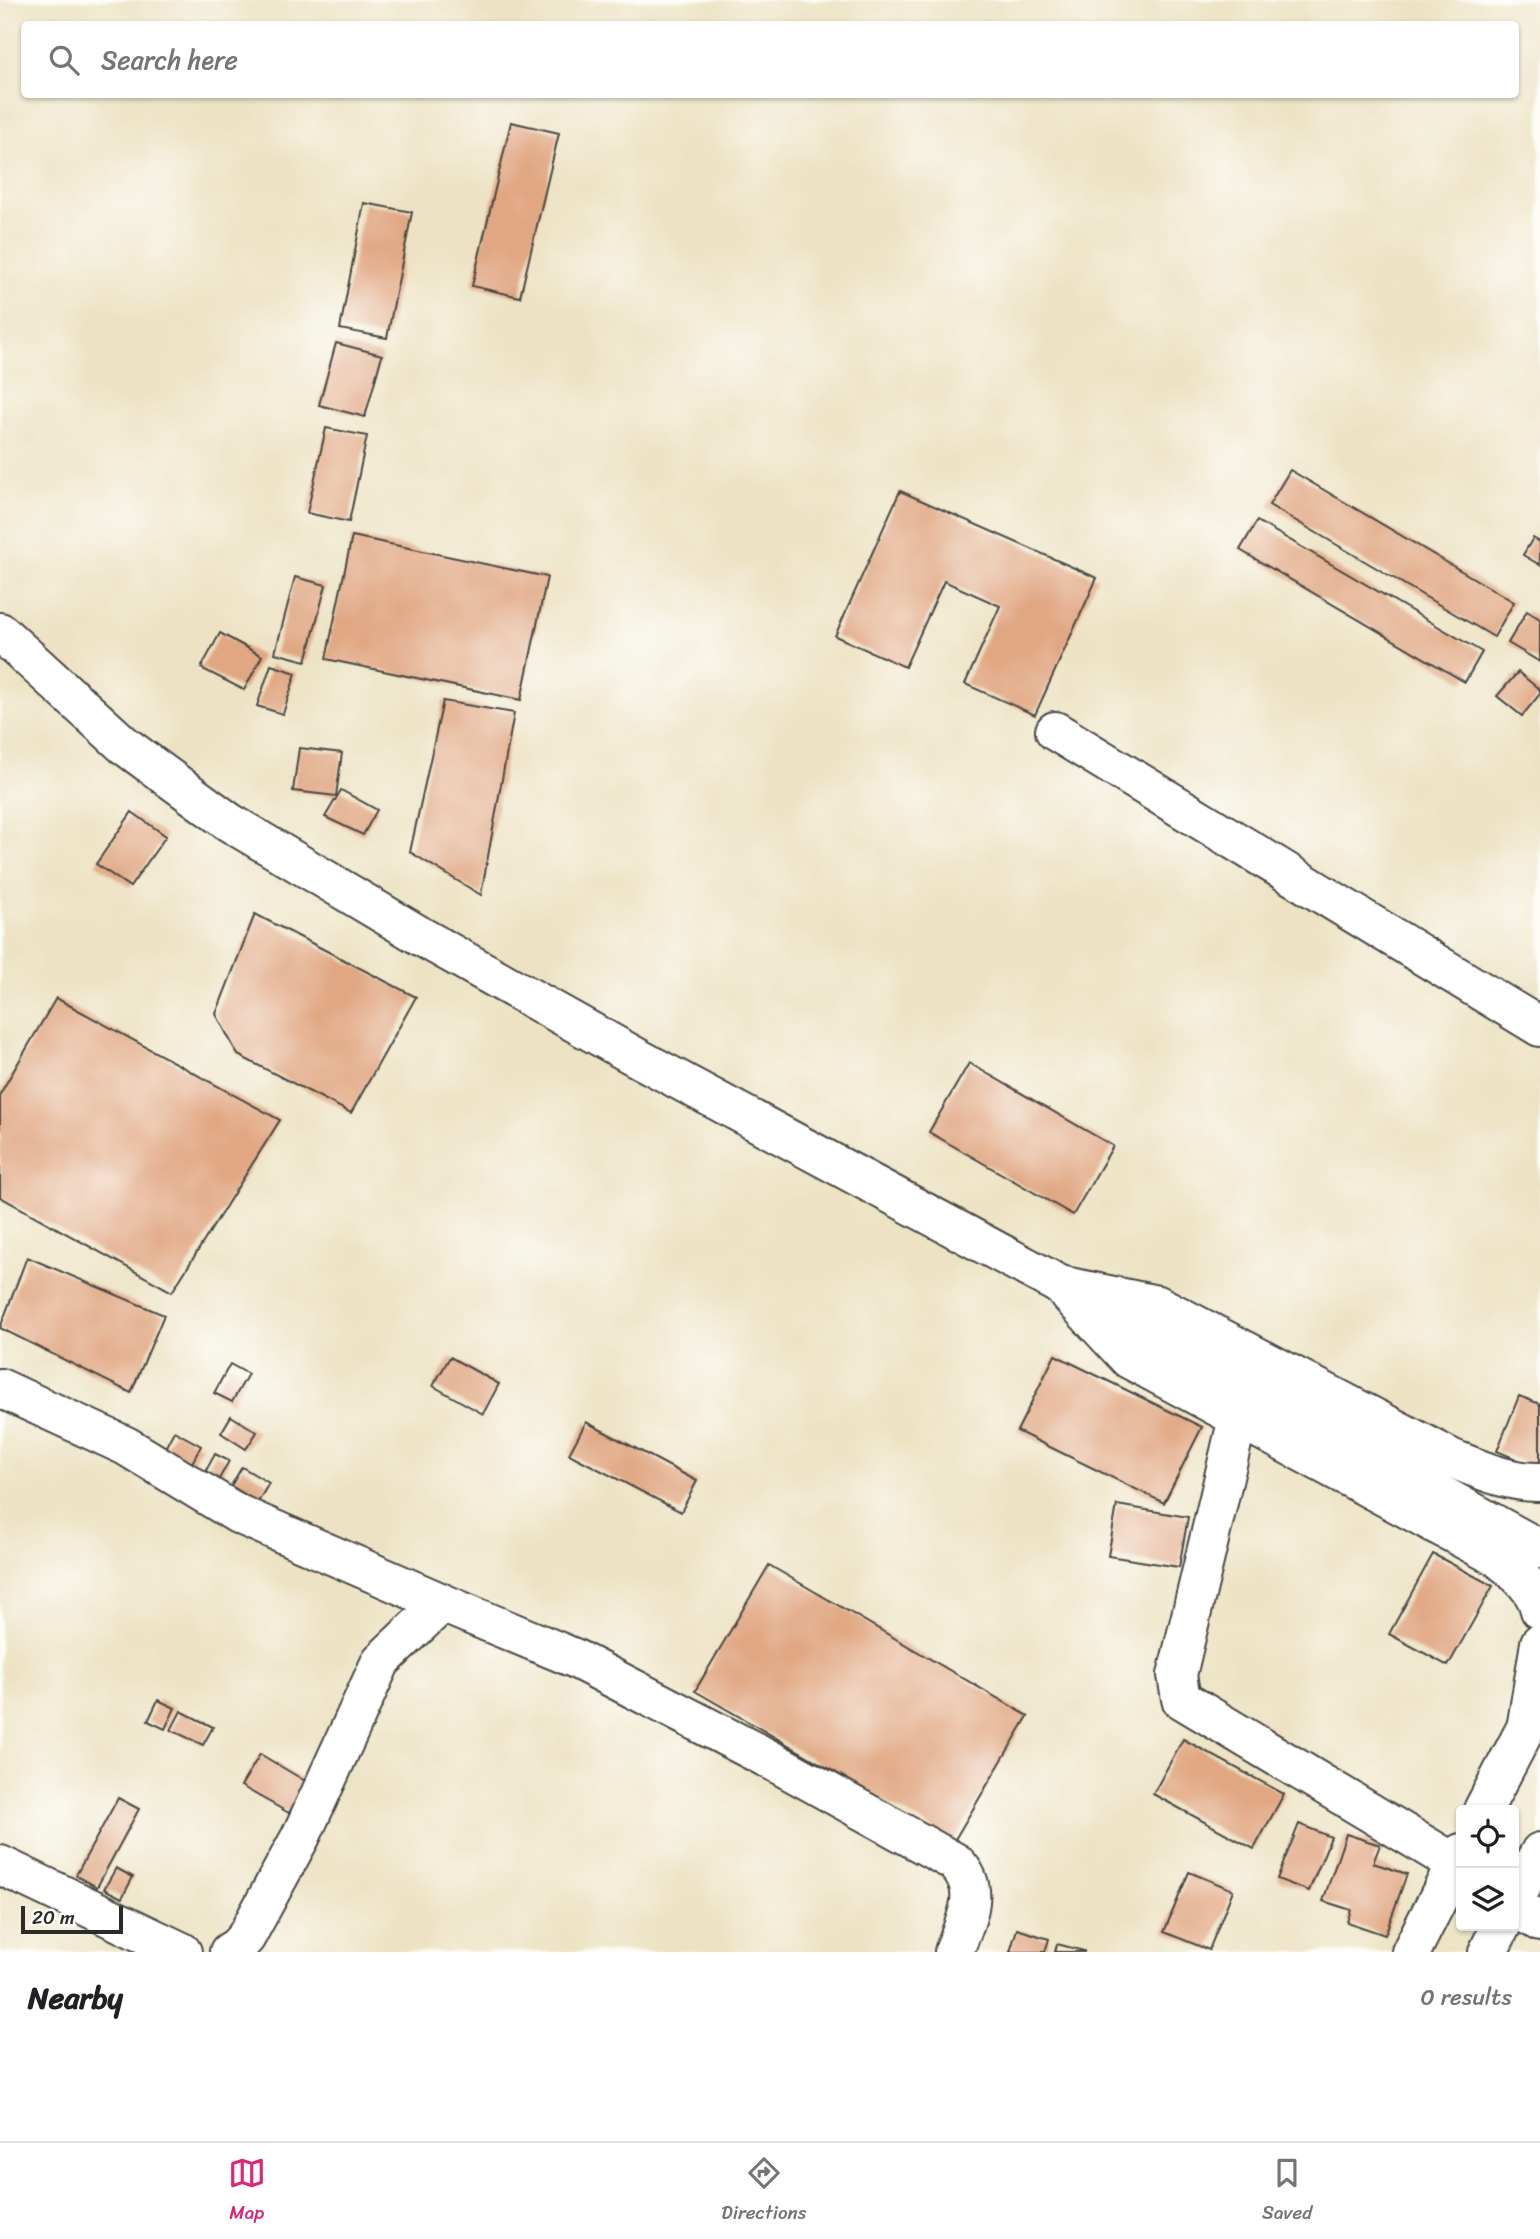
<!DOCTYPE html>
<style>
body{margin:0;font-family:Sriracha,sans-serif;background:#f2f2f2;color:#202124}
.controls{position:absolute;right:21px;bottom:21px;display:grid;overflow:hidden;border-radius:7px;box-shadow:0 2px 5px #0004}
.controls button{width:63px;height:63px;display:grid;place-items:center;padding:0;border:0;border-bottom:2px solid #e0e0e0;background:#fff;color:#202124;font:35px sans-serif}
.scale{position:absolute;left:21px;bottom:18px;width:102px;box-sizing:border-box;padding-left:7px;border:4px solid #2b2b2b;border-top:0;font-size:19px;line-height:24px;white-space:nowrap;color:#2b2b2b;-webkit-text-stroke:5px #fdfcf7;paint-order:stroke}
.list{margin:0;padding:0;list-style:none}
h2{display:flex;justify-content:space-between;align-items:center;height:91px;margin:0;padding:0 28px;font-size:30px}
h2 small{font-size:23px;font-weight:400;color:#757577}
.icon{flex:none;width:38px;height:38px;fill:none;stroke:currentColor;stroke-width:2;stroke-linecap:round;stroke-linejoin:round}
.map{position:relative;flex:none;width:1540px;height:1952px;overflow:hidden}
.search{position:absolute;background:#fff;box-shadow:0 2px 5px #0004;left:21px;right:21px;top:21px;height:77px;display:flex;align-items:center;gap:18px;box-sizing:border-box;padding:0 24px;border-radius:7px;color:#757577;font-size:26px}
.sheet{height:189px;background:#fff}
nav{display:flex;justify-content:space-around;align-items:center;box-sizing:border-box;height:98px;border-top:2px solid #e0e0e0;background:#fff;font-size:19px;color:#757577}
nav a{display:grid;justify-items:center;gap:4px}
nav .on{color:#db2777}
.map>svg:first-child{display:block}
.building{fill:#e1a783}
.lines{fill:none;stroke-linecap:round;stroke-linejoin:round}
.minor-casing{stroke:#484742;stroke-width:42}
.major-casing{stroke:#484742;stroke-width:42}
.highway-casing{stroke:#484742;stroke-width:42}
.minor{stroke:#fff;stroke-width:38}
.major{stroke:#fff;stroke-width:38}
.highway{stroke:#fff;stroke-width:38}
</style>
<div class="map">
<svg width="1540" height="1952" viewBox="0 0 1540 1952">
<rect width="100%" height="100%" fill="#fdfcf7"/>
<filter id="ink" filterUnits="userSpaceOnUse"><feTurbulence type="fractalNoise" baseFrequency=".0143" numOctaves="2"/><feDisplacementMap in="SourceGraphic" scale="14" xChannelSelector="R" yChannelSelector="G"/><feConvolveMatrix kernelMatrix="1 2 1 2 8 2 1 2 1" color-interpolation-filters="sRGB"/></filter>
<filter id="wash" filterUnits="userSpaceOnUse"><feTurbulence type="fractalNoise" baseFrequency=".00686" numOctaves="4" result="noise"/><feDisplacementMap in="SourceGraphic" scale="28" xChannelSelector="R" yChannelSelector="G"/><feGaussianBlur stdDeviation="1.57" result="paint"/><feColorMatrix in="noise" values="0 0 0 0 0 0 0 0 0 0 0 0 0 0 0 0 0 1.4 0 .05"/><feComposite in="paint" operator="in"/></filter>
<g filter="url(#wash)">
<rect width="100%" height="100%" fill="#ede3c4"/>
<g id="blocks">
<g class="building">
<path d="M 511,122 L 559,133 L 520,297 L 472,286 Z"/>
<path d="M 364,203 L 412,212 L 387,338 L 340,329 Z"/>
<path d="M 336,343 L 382,355 L 365,417 L 319,405 Z"/>
<path d="M 326,428 L 367,436 L 349,522 L 307,513 Z"/>
<path d="M 1290,470 L 1514,602 L 1494,637 L 1269,505 Z"/>
<path d="M 900,491 L 1097,578 L 1035,715 L 965,684 L 1000,606 L 944,581 L 905,667 L 835,636 Z"/>
<path d="M 1257,521 L 1482,652 L 1465,682 L 1240,550 Z"/>
<path d="M 352,536 L 547,577 L 521,700 L 326,659 Z"/>
<path d="M 1533,538 L 1540,542 L 1540,565 L 1523,555 Z"/>
<path d="M 295,577 L 326,585 L 306,661 L 275,653 Z"/>
<path d="M 1527,611 L 1540,619 L 1540,662 L 1508,643 Z"/>
<path d="M 220,633 L 262,656 L 244,690 L 201,668 Z"/>
<path d="M 271,665 L 296,673 L 283,714 L 257,706 Z"/>
<path d="M 1518,672 L 1540,690 L 1540,694 L 1522,716 L 1497,696 Z"/>
<path d="M 443,701 L 514,713 L 481,895 L 410,852 Z"/>
<path d="M 299,748 L 342,753 L 336,796 L 293,791 Z"/>
<path d="M 341,790 L 377,810 L 363,835 L 325,817 Z"/>
<path d="M 132,812 L 166,836 L 130,887 L 96,864 Z"/>
<path d="M 255,914 L 416,997 L 351,1113 L 238,1055 L 216,1014 Z"/>
<path d="M 56,998 L 280,1120 L 172,1292 L 0,1197 L 0,1094 Z"/>
<path d="M 969,1063 L 1113,1146 L 1073,1215 L 929,1132 Z"/>
<path d="M 27,1257 L 164,1315 L 131,1393 L 0,1328 Z"/>
<path d="M 1055,1355 L 1202,1427 L 1164,1503 L 1017,1431 Z"/>
<path d="M 450,1357 L 499,1384 L 483,1414 L 433,1386 Z"/>
<path d="M 230,1364 L 248,1374 L 232,1402 L 214,1393 Z"/>
<path d="M 1519,1396 L 1540,1404 L 1540,1469 L 1497,1451 Z"/>
<path d="M 231,1416 L 257,1432 L 246,1449 L 221,1433 Z"/>
<path d="M 586,1422 L 697,1481 L 681,1512 L 569,1454 Z"/>
<path d="M 174,1431 L 201,1446 L 191,1465 L 164,1450 Z"/>
<path d="M 215,1454 L 229,1461 L 218,1481 L 204,1474 Z"/>
<path d="M 242,1467 L 269,1483 L 258,1502 L 231,1486 Z"/>
<path d="M 1117,1505 L 1188,1517 L 1179,1567 L 1108,1556 Z"/>
<path d="M 1433,1554 L 1493,1586 L 1448,1666 L 1389,1634 Z"/>
<path d="M 769,1565 L 1028,1716 L 954,1841 L 695,1691 Z"/>
<path d="M 158,1700 L 175,1708 L 165,1729 L 148,1721 Z"/>
<path d="M 181,1711 L 213,1727 L 203,1745 L 171,1730 Z"/>
<path d="M 1183,1739 L 1284,1794 L 1254,1849 L 1153,1794 Z"/>
<path d="M 260,1754 L 307,1782 L 289,1813 L 241,1786 Z"/>
<path d="M 118,1798 L 139,1809 L 97,1887 L 76,1875 Z"/>
<path d="M 1299,1824 L 1331,1837 L 1309,1891 L 1277,1879 Z"/>
<path d="M 1346,1834 L 1380,1845 L 1373,1863 L 1407,1874 L 1385,1935 L 1347,1922 L 1351,1910 L 1323,1901 Z"/>
<path d="M 116,1868 L 133,1877 L 122,1898 L 104,1889 Z"/>
<path d="M 1189,1872 L 1233,1890 L 1209,1950 L 1164,1932 Z"/>
<path d="M 1017,1929 L 1049,1939 L 1045,1952 L 1010,1952 Z"/>
<path d="M 1057,1944 L 1084,1951 L 1084,1952 L 1055,1952 Z"/>
</g>
</g>
</g>
<g filter="url(#ink)">
<use href="#blocks" fill-opacity="0" stroke="#484742" stroke-width="2"/>
<g class="lines">
<g class="minor-casing">
<g id="minor">
<path d="M 1055,731 L 1540,1027"/>
<path d="M 0,1388 L 126,1446 L 238,1514 L 442,1603 L 574,1658 L 769,1759 L 955,1862 C 984,1890 965,1920 954,1952"/>
<path d="M 1238,1418 L 1177,1675 L 1181,1699 L 1456,1864"/>
<path d="M 0,1865 L 182,1952"/>
<path d="M 1514,1907 L 1540,1922"/>
<path d="M 229,1952 L 237,1947 L 246,1937 L 301,1836 L 381,1661 L 442,1603"/>
</g>
</g>
<g class="major-casing">
<path id="major" d="M 0,632 L 124,745 L 229,822 L 422,937 L 636,1057 L 1060,1285 L 1540,1549"/>
</g>
<g class="highway-casing">
<g id="highway">
<path d="M 1060,1285 L 1129,1359 L 1497,1557 C 1515,1572 1535,1587 1540,1610"/>
<path d="M 1060,1285 L 1158,1305 L 1453,1459 C 1481,1470 1510,1483 1540,1482"/>
<path d="M 1527,1723 L 1540,1643"/>
<path d="M 1483,1810 L 1540,1701"/>
<path d="M 1514,1901 L 1540,1852"/>
<path d="M 1411,1952 L 1461,1853"/>
<path d="M 1488,1952 L 1501,1926"/>
</g>
</g>
<use href="#minor" class="minor"/>
<use href="#major" class="major"/>
<use href="#highway" class="highway"/>
</g>
</g>
</svg>
<div class="controls">
<button><svg class="icon" aria-label="locate" viewBox="0 0 24 24"><circle cx="12" cy="12" r="6"/><path d="M12 2v4M12 18v4M2 12h4M18 12h4"/></svg></button>
<button><svg class="icon" aria-label="layers" viewBox="0 0 24 24"><path d="M12 4l9 5-9 5-9-5zM3 14l9 5 9-5"/></svg></button>
</div>
<div class="scale">20 m</div>
<div class="search"><svg class="icon" aria-label="search" viewBox="0 0 24 24"><circle cx="10" cy="10" r="6"/><path d="M15 15l6 6"/></svg>Search here</div>
</div>
<section class="sheet">
<h2>Nearby<small>0 results</small></h2>
<ul class="list">
</ul>
</section>
<nav>
<a class="on"><svg class="icon" aria-label="map" viewBox="0 0 24 24"><path d="M3 6l6-2 6 2 6-2v14l-6 2-6-2-6 2zM9 4v14M15 6v14"/></svg>Map</a>
<a><svg class="icon" aria-label="directions" viewBox="0 0 24 24"><path d="M12 3l9 9-9 9-9-9zM9 14v-3h6M13 9l2 2-2 2"/></svg>Directions</a>
<a><svg class="icon" aria-label="saved" viewBox="0 0 24 24"><path d="M7 4h10v16l-5-4-5 4z"/></svg>Saved</a>
</nav>
